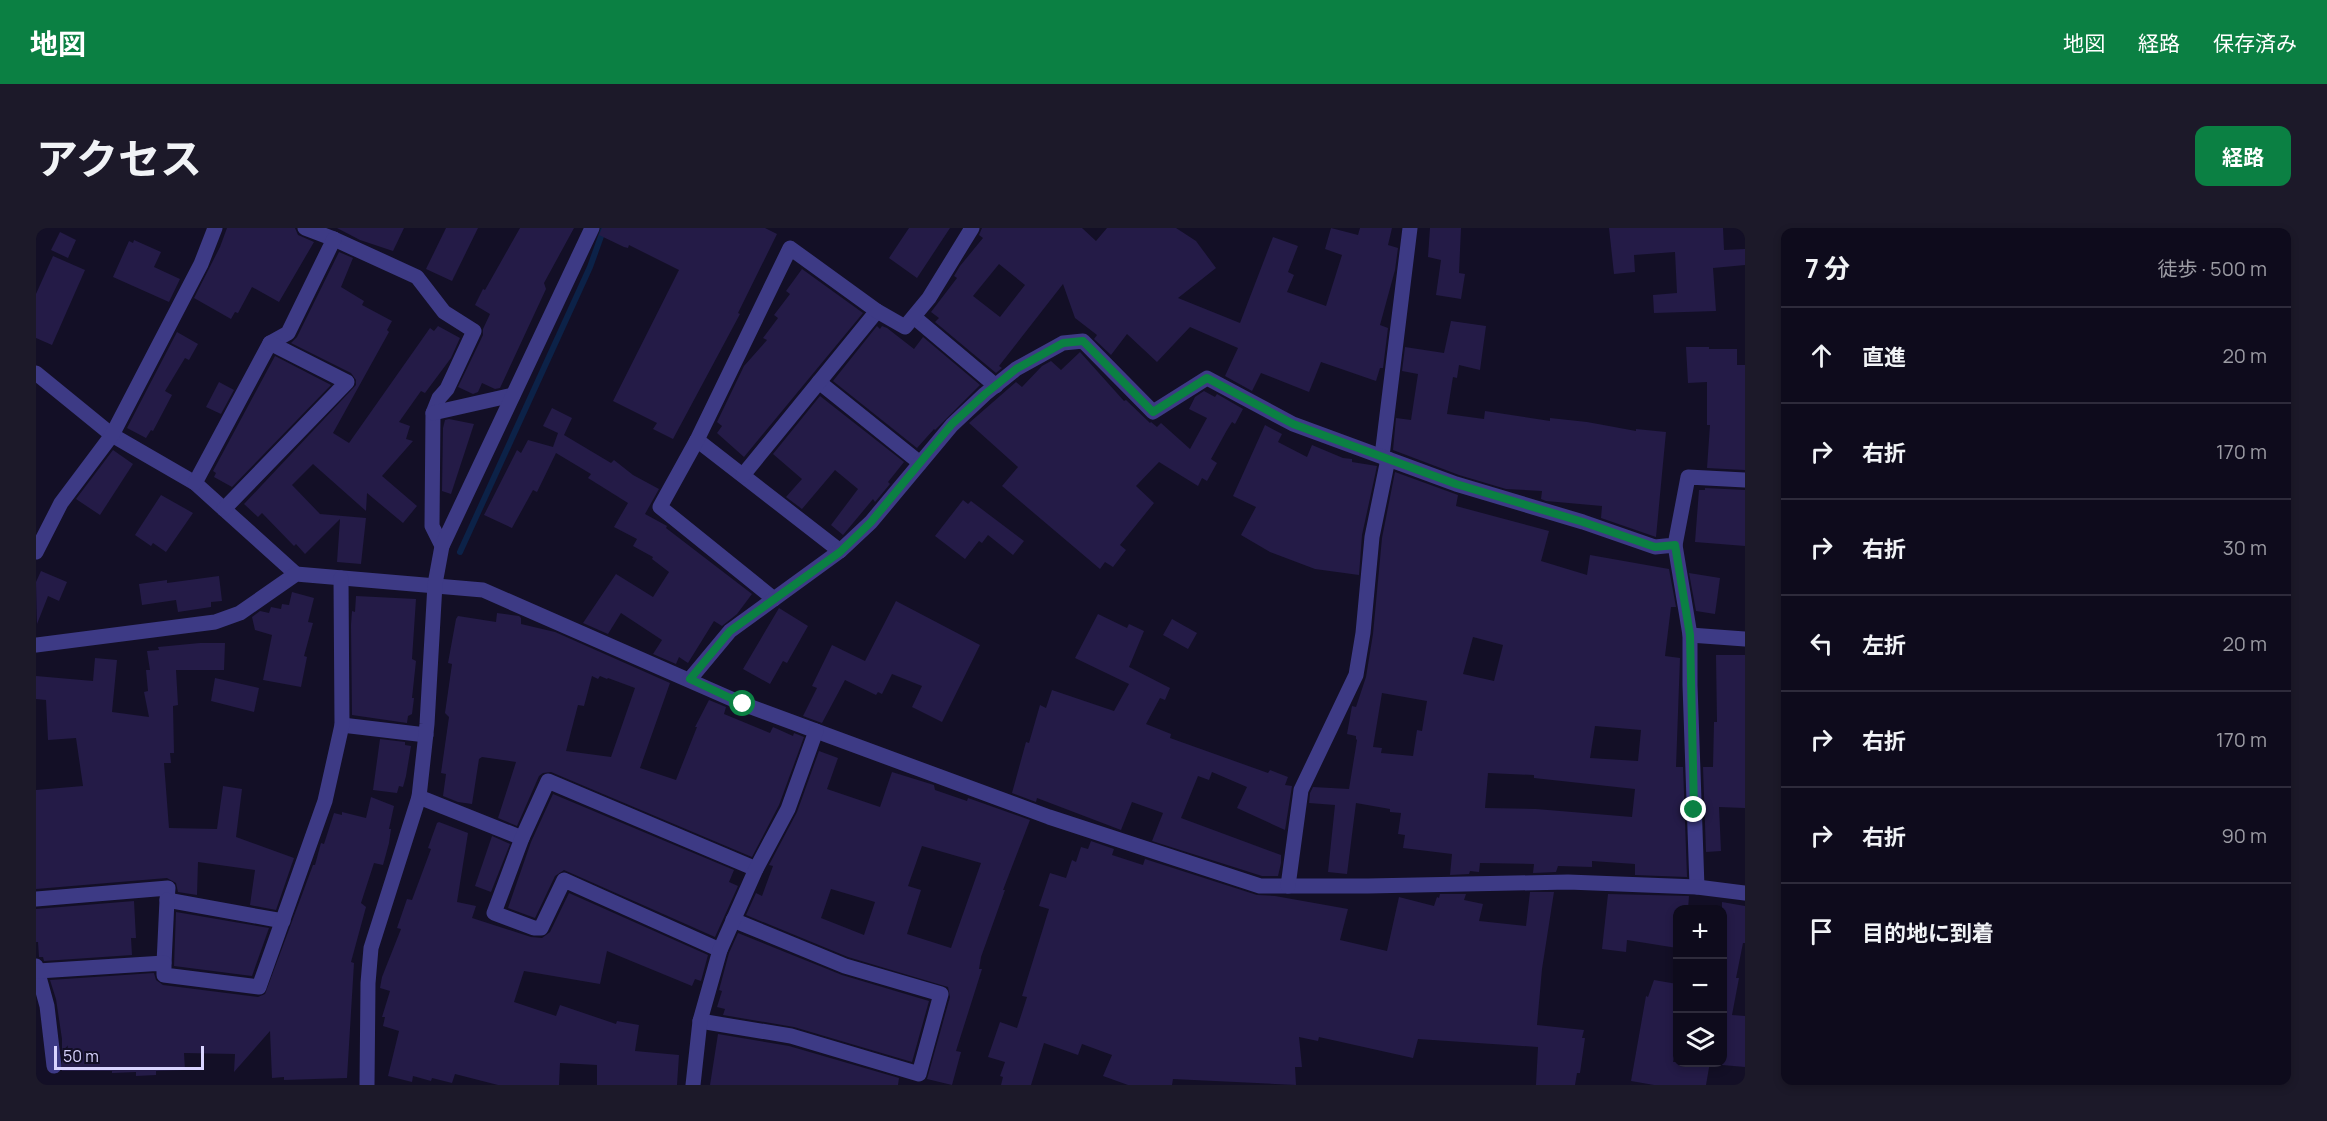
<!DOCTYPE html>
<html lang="ja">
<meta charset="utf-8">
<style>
body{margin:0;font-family:Manrope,"Noto Sans JP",sans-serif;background:#1c1929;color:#f1f3f6}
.controls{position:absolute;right:18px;bottom:18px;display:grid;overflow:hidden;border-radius:12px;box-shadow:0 3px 9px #0003}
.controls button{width:54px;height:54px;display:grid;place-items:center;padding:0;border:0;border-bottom:2px solid #2e2b3b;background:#0e0b1c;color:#f1f3f6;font:30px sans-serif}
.scale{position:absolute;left:18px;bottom:15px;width:150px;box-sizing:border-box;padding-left:6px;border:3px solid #d9d4ff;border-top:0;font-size:16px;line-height:21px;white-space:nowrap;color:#d9d4ff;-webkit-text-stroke:4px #130f26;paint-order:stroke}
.stop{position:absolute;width:18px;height:18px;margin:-14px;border:4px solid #0b8043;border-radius:50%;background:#fff}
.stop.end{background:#0b8043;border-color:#fff;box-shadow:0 2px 6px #0008}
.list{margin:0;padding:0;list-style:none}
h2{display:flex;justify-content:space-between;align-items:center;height:78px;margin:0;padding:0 24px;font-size:26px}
h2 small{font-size:20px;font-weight:400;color:#9b9ba3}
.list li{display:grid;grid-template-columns:39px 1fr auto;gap:18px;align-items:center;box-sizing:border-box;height:96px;padding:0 24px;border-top:2px solid #2e2b3b}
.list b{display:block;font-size:22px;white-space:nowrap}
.list em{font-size:20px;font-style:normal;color:#9b9ba3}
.icon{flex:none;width:33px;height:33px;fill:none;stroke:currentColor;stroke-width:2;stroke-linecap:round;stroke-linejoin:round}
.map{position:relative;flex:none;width:1709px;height:857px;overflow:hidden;border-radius:12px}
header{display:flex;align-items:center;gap:36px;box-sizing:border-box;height:84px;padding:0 30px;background:#0b8043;color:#fff}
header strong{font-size:28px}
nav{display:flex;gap:33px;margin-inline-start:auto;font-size:21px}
.intro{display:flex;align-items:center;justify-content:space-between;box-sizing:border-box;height:144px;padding:0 36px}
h1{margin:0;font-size:42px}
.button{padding:15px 27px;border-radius:12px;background:#0b8043;color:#fff;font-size:21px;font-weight:700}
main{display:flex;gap:36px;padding:0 36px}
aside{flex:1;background:#0e0b1c;border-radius:12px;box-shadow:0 3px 9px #0003}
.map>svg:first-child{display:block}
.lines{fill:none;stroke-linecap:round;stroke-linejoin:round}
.stream{stroke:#0c2248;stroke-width:6}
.building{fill:#241b47;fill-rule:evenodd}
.minor{stroke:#3d3a85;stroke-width:15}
.route{stroke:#0b8043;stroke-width:8}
</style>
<header>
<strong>地図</strong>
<nav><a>地図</a><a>経路</a><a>保存済み</a></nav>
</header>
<div class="intro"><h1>アクセス</h1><a class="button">経路</a></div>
<main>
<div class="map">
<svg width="1709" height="857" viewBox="0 0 1709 857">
<rect width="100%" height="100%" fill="#130f26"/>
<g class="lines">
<path class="stream" d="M 424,324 L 554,39 L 568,0"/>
</g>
<g class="building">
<path d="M 191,0 L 259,0 L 262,7 L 278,14 L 243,74 L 216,59 L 202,85 L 199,84 L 195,91 L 158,70 L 184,19 Z"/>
<path d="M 301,0 L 368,0 L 357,23 L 324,12 Z"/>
<path d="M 410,0 L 442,0 L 416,53 L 390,41 Z"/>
<path d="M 484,0 L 538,0 L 508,55 L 510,61 L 464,160 L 459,161 L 446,155 L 442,164 L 437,166 L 422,159 L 447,107 L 447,101 L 454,86 L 439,77 L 447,61 L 449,62 Z"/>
<path d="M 566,0 L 729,0 L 741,6 L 702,85 L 704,86 L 637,211 L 617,201 L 621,195 L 577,173 L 643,42 L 593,17 L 592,20 L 588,19 L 563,7 Z"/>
<path d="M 873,0 L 914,0 L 881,50 L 853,30 Z"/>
<path d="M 946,0 L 1046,0 L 1060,13 L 1071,0 L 1140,0 L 1160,13 L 1180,40 L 1142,70 L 1204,95 L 1237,9 L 1262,18 L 1252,44 L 1258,47 L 1251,64 L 1290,78 L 1306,27 L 1289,21 L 1295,0 L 1322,7 L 1324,0 L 1356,0 L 1352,17 L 1362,20 L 1359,42 L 1344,97 L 1352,100 L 1347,140 L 1344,140 L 1340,153 L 1285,134 L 1273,164 L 1225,145 L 1216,163 L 1189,148 L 1202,120 L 1154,99 L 1121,134 L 1091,106 L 1075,127 L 1058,111 L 1061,107 L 1039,90 L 1027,56 L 963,138 L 966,140 L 960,145 L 899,94 L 903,90 L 895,84 L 921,50 L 918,48 L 924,38 L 947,10 L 943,7 ZM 963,36 L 989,57 L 964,89 L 937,68 Z"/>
<path d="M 1394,0 L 1425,0 L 1423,45 L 1429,46 L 1425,71 L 1400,67 L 1405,32 L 1392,29 Z"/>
<path d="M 1573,0 L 1687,0 L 1688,22 L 1709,21 L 1709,37 L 1677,40 L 1680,83 L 1618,85 L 1617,67 L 1641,65 L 1639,24 L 1598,27 L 1599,44 L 1578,46 Z"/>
<path d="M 24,4 L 40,12 L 32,30 L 15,22 Z"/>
<path d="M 98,12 L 125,24 L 118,39 L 144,51 L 133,74 L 77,49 L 93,13 L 97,15 Z"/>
<path d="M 303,24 L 317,30 L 305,59 L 328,73 L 326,77 L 356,93 L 351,102 L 353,104 L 297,205 L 313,215 L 394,100 L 398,103 L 402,98 L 424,110 L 415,130 L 389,165 L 385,163 L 363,194 L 374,198 L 370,211 L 377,213 L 346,248 L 381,278 L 367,295 L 331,265 L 330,283 L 277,236 L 256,257 L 284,286 L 330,290 L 325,336 L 301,334 L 304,291 L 269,326 L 260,316 L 258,318 L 226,285 L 222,289 L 208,276 L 320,157 L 320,152 L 315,145 L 255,115 L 261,109 Z"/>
<path d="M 17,28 L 49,42 L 16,117 L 0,110 L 0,66 Z"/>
<path d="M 766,41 L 827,85 L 708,229 L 681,205 L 686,198 L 681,194 L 708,138 L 731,112 L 727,110 L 742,90 L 738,87 L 754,66 L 750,63 Z"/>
<path d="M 1415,93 L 1450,98 L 1444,142 L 1423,137 L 1421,150 L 1417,149 L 1411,186 L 1448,191 L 1449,183 L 1514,193 L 1514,190 L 1551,194 L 1600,203 L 1600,201 L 1630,204 L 1620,309 L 1565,290 L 1566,278 L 1510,273 L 1505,271 L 1506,263 L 1470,261 L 1423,247 L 1357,222 L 1360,190 L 1375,192 L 1382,146 L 1366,143 L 1369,119 L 1408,125 Z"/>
<path d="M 841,98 L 844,101 L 846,98 L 851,100 L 878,121 L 887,109 L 944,157 L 899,202 L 898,201 L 881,220 L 797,153 Z"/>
<path d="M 141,104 L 162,116 L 153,132 L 149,130 L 129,163 L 136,167 L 117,203 L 115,202 L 110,210 L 91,200 Z"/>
<path d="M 1650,119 L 1673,119 L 1673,121 L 1701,121 L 1701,137 L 1709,137 L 1709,242 L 1671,240 L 1674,197 L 1671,197 L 1671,154 L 1652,155 Z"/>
<path d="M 1044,124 L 1088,173 L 1090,172 L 1114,195 L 1115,194 L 1121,199 L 1125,195 L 1154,221 L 1171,190 L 1153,181 L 1159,169 L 1168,163 L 1179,169 L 1181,166 L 1207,181 L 1199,196 L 1196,194 L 1191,202 L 1175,231 L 1181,235 L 1171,253 L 1166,250 L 1162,258 L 1123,234 L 1100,258 L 1118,275 L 1084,317 L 1090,322 L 1077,339 L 1069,334 L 1064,341 L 966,258 L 982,239 L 933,195 L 980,154 L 986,159 L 1006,138 L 1015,133 L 1025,142 Z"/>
<path d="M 239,128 L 295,157 L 196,259 L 178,249 L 180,245 L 177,243 Z"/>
<path d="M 183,154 L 198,162 L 185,186 L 170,179 Z"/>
<path d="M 784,168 L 868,234 L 852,254 L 854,256 L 839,274 L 837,271 L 807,307 L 795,297 L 822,261 L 799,242 L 766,281 L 750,269 L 766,251 L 737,226 Z"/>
<path d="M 516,180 L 536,190 L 528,207 L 575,235 L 578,232 L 597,247 L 623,261 L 609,286 L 631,298 L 630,300 L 716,366 L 701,386 L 686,398 L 678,393 L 652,435 L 643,429 L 640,436 L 617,426 L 626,412 L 585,385 L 572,406 L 547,395 L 580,346 L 617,369 L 633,344 L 616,331 L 617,329 L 597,318 L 601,311 L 578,299 L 592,275 L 552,250 L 555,246 L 520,225 L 501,264 L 497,262 L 476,300 L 448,287 L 481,222 L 485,225 L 492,212 L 517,219 L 522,205 L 507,198 Z"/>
<path d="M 413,191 L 438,196 L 415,266 L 406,263 L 407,200 L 409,192 Z"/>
<path d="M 1229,197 L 1246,206 L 1242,214 L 1271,229 L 1276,217 L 1307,230 L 1316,231 L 1316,234 L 1341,238 L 1326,307 L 1323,347 L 1279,341 L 1234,324 L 1205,307 L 1220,279 L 1197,268 Z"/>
<path d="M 77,222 L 97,236 L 64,287 L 40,271 Z"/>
<path d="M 1359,244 L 1422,267 L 1420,278 L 1513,303 L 1505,333 L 1551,347 L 1554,327 L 1633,341 L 1640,379 L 1635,379 L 1629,428 L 1644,430 L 1640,539 L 1647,539 L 1651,649 L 1599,647 L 1599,636 L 1556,633 L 1556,639 L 1522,638 L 1520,644 L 1497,645 L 1498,636 L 1444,635 L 1443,644 L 1434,643 L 1433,646 L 1414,647 L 1416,626 L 1367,620 L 1369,607 L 1362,606 L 1365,585 L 1354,584 L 1354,581 L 1320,575 L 1311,646 L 1292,644 L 1299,577 L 1273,575 L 1274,565 L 1277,559 L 1313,561 L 1321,512 L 1320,511 L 1320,508 L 1311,506 L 1316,478 L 1320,479 L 1330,449 L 1337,406 L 1346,310 ZM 1437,409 L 1467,417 L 1458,453 L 1427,446 ZM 1346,465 L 1391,473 L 1386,503 L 1381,502 L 1377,528 L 1345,525 L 1346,520 L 1337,519 ZM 1559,498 L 1605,502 L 1602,533 L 1554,530 ZM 1452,545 L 1498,547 L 1498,550 L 1599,561 L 1596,589 L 1500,581 L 1449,580 Z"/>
<path d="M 1669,260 L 1709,262 L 1709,318 L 1659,314 L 1663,262 L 1669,262 Z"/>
<path d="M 125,267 L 157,285 L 130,324 L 117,315 L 115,318 L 99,307 Z"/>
<path d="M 927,272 L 932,276 L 935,273 L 988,313 L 977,327 L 952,307 L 946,315 L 943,313 L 929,331 L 899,308 Z"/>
<path d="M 5,343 L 31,354 L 23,373 L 12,368 L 1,396 L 0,354 Z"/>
<path d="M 1653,345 L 1684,350 L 1679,386 L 1660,383 Z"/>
<path d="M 183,348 L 186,373 L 175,374 L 175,379 L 142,384 L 140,372 L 106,377 L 103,356 L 131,352 L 131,355 Z"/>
<path d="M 256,364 L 278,370 L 272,394 L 277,395 L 268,428 L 271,429 L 265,459 L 227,452 L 236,407 L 219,402 L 216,389 L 224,383 L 233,385 L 235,379 L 245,381 L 246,376 L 253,377 Z"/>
<path d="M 320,368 L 380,371 L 376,431 L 380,433 L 376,470 L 378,470 L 376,486 L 372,488 L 371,495 L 316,487 L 315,397 L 316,383 L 319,384 Z"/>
<path d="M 860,373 L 944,417 L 906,494 L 876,479 L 886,458 L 856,446 L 846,466 L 842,464 L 840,467 L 809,452 L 786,495 L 767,488 L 781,460 L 776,458 L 796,417 L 829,433 Z"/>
<path d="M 743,380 L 772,398 L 751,435 L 747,433 L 734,456 L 707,441 Z"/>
<path d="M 461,385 L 483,388 L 485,390 L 485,396 L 519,404 L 634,455 L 604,540 L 640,552 L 661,499 L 659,499 L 673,472 L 690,479 L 688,486 L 734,505 L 737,499 L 757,508 L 758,505 L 768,509 L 743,577 L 716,629 L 515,544 L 507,545 L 503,548 L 481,598 L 462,590 L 480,534 L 446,529 L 443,531 L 436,576 L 422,574 L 407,568 L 410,546 L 405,545 L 413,489 L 409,485 L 416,436 L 412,435 L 420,391 L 422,388 L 460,394 ZM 556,448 L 562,451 L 564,448 L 571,451 L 572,450 L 599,460 L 575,529 L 530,523 L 542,477 L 548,478 Z"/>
<path d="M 1062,386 L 1091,400 L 1093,396 L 1108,403 L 1093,439 L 1134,460 L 1129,472 L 1124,470 L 1110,496 L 1135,506 L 1134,510 L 1232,545 L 1234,542 L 1252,549 L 1249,557 L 1256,558 L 1249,602 L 1201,580 L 1211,559 L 1176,544 L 1173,552 L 1162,548 L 1145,590 L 1245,627 L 1245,635 L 1242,648 L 1226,648 L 1116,613 L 1127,585 L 1096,574 L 1085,602 L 1001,570 L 1000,574 L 976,565 L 990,514 L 993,515 L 1004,477 L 1010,480 L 1016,462 L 1078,483 L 1093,456 L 1039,430 Z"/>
<path d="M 1136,391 L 1161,405 L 1152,421 L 1127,407 Z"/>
<path d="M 164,415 L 189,415 L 188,442 L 140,442 L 142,477 L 137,478 L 138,525 L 134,525 L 135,535 L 128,535 L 133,600 L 181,601 L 187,558 L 206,561 L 200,609 L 258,630 L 240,682 L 214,677 L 219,642 L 162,634 L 161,667 L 142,664 L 140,655 L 131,650 L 0,661 L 0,562 L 47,558 L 40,510 L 12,512 L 10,472 L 0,471 L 0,448 L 57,453 L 59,430 L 81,432 L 76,484 L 113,489 L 108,464 L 112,463 L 110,442 L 114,442 L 111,423 L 123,422 L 122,419 Z"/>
<path d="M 1680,427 L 1709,427 L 1709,580 L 1683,579 L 1685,623 L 1670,624 L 1667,539 L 1677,539 L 1678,494 L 1681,494 Z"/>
<path d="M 179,450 L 223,460 L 218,484 L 175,473 Z"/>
<path d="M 344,511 L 369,514 L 369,517 L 375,518 L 370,548 L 367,559 L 363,558 L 361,565 L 337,562 Z"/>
<path d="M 783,523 L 802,530 L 791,561 L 844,579 L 856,544 L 898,557 L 899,562 L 931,573 L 932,570 L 994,592 L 967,662 L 969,662 L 945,729 L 943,741 L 946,741 L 920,823 L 925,824 L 916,857 L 891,851 L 914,769 L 912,759 L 812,729 L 710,687 L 720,665 L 726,668 L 737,638 L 733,637 L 761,584 ZM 886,618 L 945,635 L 915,720 L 871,706 L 885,662 L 872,658 ZM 795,661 L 839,674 L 828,707 L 785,690 Z"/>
<path d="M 517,566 L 698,642 L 693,654 L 702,658 L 679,709 L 528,642 L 519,648 L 499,690 L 472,680 L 495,614 Z"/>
<path d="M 335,569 L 358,578 L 353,601 L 355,601 L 353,615 L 347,637 L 338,635 L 325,675 L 330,679 L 315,734 L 318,735 L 311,850 L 248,852 L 248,849 L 236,850 L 234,803 L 198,844 L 199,826 L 148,825 L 149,842 L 120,843 L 120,847 L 100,848 L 100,844 L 76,845 L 76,843 L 26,843 L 26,811 L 20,771 L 14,752 L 118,745 L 120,752 L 127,757 L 222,769 L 229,766 L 277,637 L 279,637 L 285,615 L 288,616 L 298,585 L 306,587 L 306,584 L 330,590 Z"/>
<path d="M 403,594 L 432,605 L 421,674 L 440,678 L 436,690 L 495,709 L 506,710 L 514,704 L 533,665 L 672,727 L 665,753 L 659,751 L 656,758 L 571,723 L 564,756 L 488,743 L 478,774 L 520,788 L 524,777 L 580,796 L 581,793 L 603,797 L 599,823 L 643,827 L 641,857 L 561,857 L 561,837 L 524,835 L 523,857 L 462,857 L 419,846 L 416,855 L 396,850 L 395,853 L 377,848 L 376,854 L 352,848 L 363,803 L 347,798 L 349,789 L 346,789 L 354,763 L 344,760 L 346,749 L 365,701 L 361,700 L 371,671 L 376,672 L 395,621 L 392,620 L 401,595 Z"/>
<path d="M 456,608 L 474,616 L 455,664 L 439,658 Z"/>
<path d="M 1055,613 L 1078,621 L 1076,627 L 1107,637 L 1109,631 L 1221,667 L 1239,668 L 1312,681 L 1304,712 L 1351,723 L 1363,669 L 1398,678 L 1401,669 L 1403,670 L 1404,666 L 1430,666 L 1428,672 L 1447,676 L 1443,693 L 1490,698 L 1494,664 L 1518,664 L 1506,741 L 1501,797 L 1548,802 L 1546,810 L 1549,810 L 1544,845 L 1541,845 L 1539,857 L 1500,857 L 1502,819 L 1382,811 L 1377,830 L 1283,809 L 1282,813 L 1263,809 L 1266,839 L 1259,839 L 1260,857 L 1137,851 L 1136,857 L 1092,857 L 1067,848 L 1076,827 L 1046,816 L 1042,827 L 1008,815 L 995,857 L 965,857 L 967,849 L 964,848 L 969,834 L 952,829 L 964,794 L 981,800 L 991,769 L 986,768 L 1013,681 L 1003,678 L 1014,645 L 1030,650 L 1036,632 L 1040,634 L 1045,619 L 1052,621 Z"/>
<path d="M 1572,666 L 1653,668 L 1652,681 L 1641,681 L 1641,720 L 1591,712 L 1590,724 L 1566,721 Z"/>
<path d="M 98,673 L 100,710 L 95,710 L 96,727 L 8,733 L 7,729 L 3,729 L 2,714 L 0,714 L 0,681 Z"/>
<path d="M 1686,674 L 1709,678 L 1709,715 L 1707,715 L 1700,750 L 1703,750 L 1696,787 L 1709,788 L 1709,839 L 1686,837 Z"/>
<path d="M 140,684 L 233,700 L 216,748 L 138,738 Z"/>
<path d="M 702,705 L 806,747 L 893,773 L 876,834 L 758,799 L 687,787 L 689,781 L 681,779 L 686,763 L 683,762 L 693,725 Z"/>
<path d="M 1618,752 L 1641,756 L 1641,814 L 1637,834 L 1674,834 L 1670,857 L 1618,857 L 1595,853 L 1610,768 L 1612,769 Z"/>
<path d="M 682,806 L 753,818 L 863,850 L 862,857 L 674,857 Z"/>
</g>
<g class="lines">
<g class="minor">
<path d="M 269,0 L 298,11 L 381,49 L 408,84 L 438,103 L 411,161 L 403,170 L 397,185 L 396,298 L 406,318"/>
<path d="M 878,89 L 960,158"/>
<path d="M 0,145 L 76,207 L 159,255 L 260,346"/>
<path d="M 783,154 L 884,235"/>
<path d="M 397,185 L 477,167"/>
<path d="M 661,212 L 804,323"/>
<path d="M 1346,228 L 1374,0"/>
<path d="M 707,247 L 841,83"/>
<path d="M 159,255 L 234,115 L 252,105 L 298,11"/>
<path d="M 188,281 L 311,154 L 234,115"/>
<path d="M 1639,317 L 1654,407 L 1654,457 L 1661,659"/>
<path d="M 0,324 L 25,275 L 76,207 L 165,36 L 179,0"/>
<path d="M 738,371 L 624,279 L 661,212 L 754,20 L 841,83 L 869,99 L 893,70 L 936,0"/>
<path d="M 1654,407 L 1709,411"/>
<path d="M 0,417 L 179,394 L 204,385 L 260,346 L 447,362 L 707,476 L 1013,589 L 1224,658 L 1332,658 L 1532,654 L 1661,659 L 1709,665"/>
<path d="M 654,451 L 694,403 L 804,323 L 835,294 L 916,197 L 949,166 L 980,141 L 1027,115 L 1047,113 L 1117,184 L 1171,150 L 1257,196 L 1420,256 L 1547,294 L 1619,319 L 1639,317 L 1652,249 L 1709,252"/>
<path d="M 306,497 L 390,507"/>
<path d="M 383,569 L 486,610"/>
<path d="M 1252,658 L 1265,562 L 1320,447 L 1327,405 L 1336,309 L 1352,231"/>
<path d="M 0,671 L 132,660 L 131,672 L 247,693"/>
<path d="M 684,722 L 528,652 L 505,700 L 498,700 L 458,685 L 486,610 L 512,553 L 720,641"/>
<path d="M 128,735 L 131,672"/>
<path d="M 0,738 L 11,778 L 18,838"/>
<path d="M 2,743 L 128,735 L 128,747 L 223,759 L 289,573 L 306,497 L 305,350"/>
<path d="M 664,793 L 755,808 L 883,846 L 905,766 L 809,738 L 697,692"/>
<path d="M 331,857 L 332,755 L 335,720 L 383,569 L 391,496 L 399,356 L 406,318 L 556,0"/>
<path d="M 657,857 L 664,793 L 684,722 L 720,641 L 752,581 L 780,503"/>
</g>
</g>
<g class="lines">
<path class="route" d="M 707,476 L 654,451 L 694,403 L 804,324 L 835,294 L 916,196 L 949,166 L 980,141 L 1027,115 L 1047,113 L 1117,184 L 1171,150 L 1257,196 L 1420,256 L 1547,294 L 1619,319 L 1639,317 L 1654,407 L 1658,582"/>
</g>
</svg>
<div class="controls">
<button>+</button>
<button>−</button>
<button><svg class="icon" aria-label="layers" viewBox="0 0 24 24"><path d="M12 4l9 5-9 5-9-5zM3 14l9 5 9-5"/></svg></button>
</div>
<div class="scale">50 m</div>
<div class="stop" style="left:707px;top:476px"></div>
<div class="stop end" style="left:1658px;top:582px"></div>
</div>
<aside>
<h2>7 分<small>徒歩 · 500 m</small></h2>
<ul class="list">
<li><svg class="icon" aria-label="ahead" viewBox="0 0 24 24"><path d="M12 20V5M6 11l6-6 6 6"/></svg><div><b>直進</b></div><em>20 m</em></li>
<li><svg class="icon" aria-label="right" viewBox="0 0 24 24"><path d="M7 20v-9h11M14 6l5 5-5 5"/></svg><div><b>右折</b></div><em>170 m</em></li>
<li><svg class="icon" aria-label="right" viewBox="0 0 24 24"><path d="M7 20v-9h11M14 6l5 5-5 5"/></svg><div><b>右折</b></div><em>30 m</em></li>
<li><svg class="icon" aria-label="left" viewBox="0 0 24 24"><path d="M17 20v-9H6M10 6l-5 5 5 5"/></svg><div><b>左折</b></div><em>20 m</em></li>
<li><svg class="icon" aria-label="right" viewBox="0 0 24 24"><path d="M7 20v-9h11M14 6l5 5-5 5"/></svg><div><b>右折</b></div><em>170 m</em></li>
<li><svg class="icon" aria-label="right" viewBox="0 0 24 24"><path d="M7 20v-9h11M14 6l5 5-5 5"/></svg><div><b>右折</b></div><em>90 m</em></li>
<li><svg class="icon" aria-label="arrive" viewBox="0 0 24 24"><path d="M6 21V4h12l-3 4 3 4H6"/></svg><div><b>目的地に到着</b></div></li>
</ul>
</aside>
</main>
